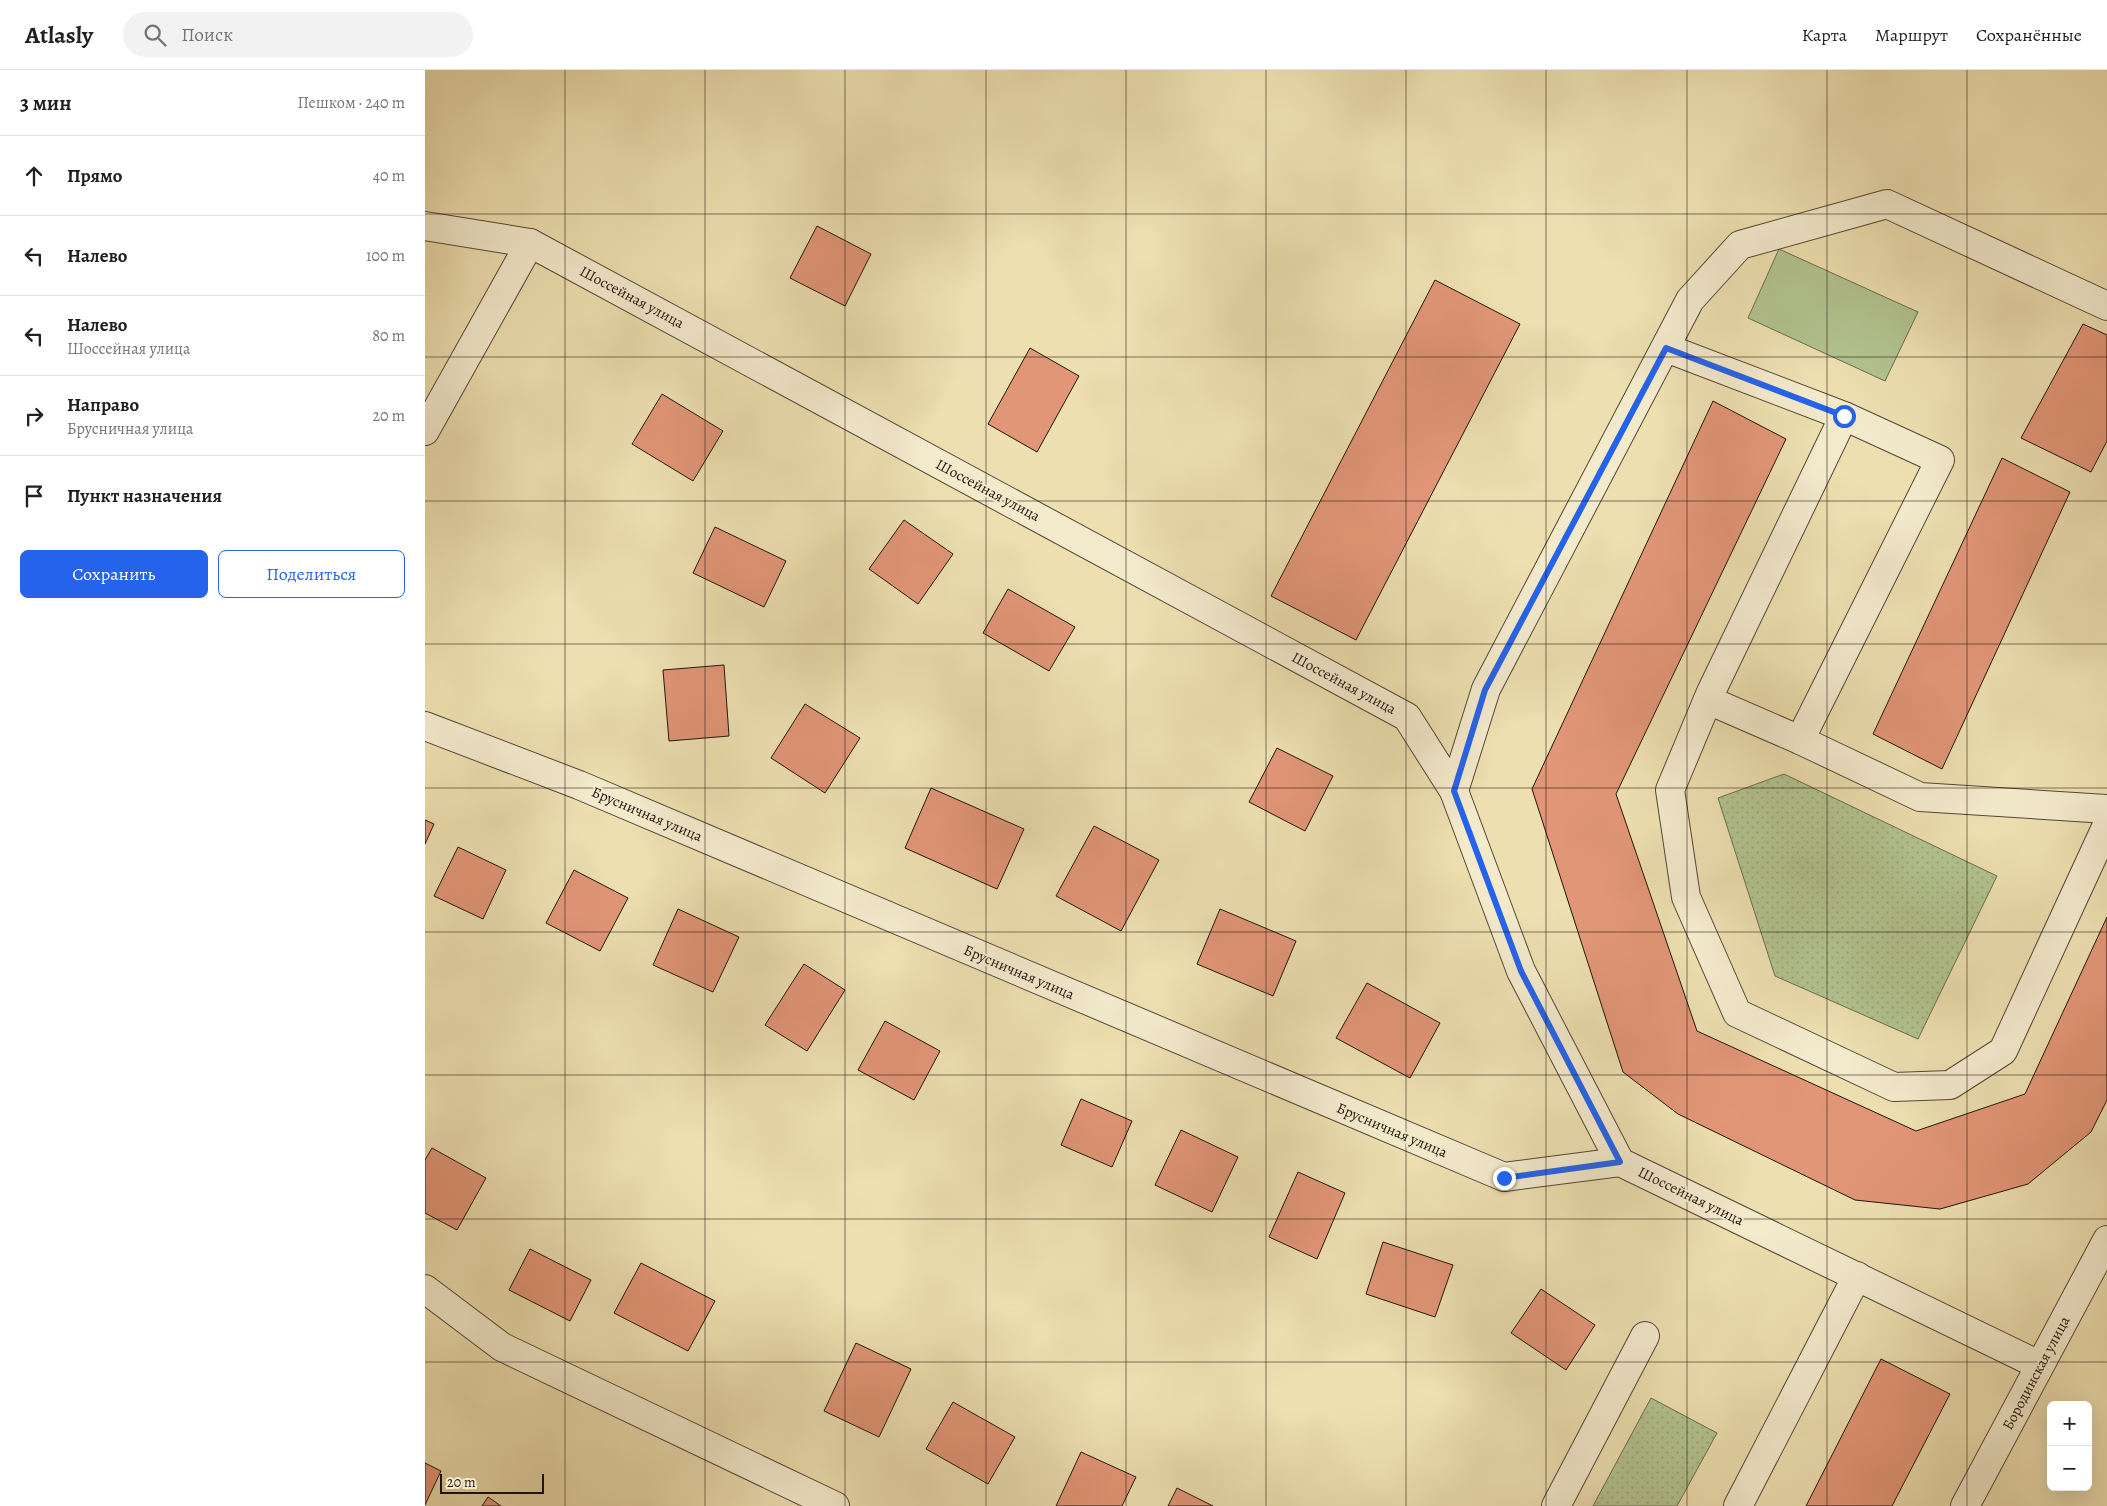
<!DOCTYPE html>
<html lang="ru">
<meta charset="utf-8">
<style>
body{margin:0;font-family:Alegreya,serif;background:#f2f2f2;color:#202124}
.controls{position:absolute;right:15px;bottom:15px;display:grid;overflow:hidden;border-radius:8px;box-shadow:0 5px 20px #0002}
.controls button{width:45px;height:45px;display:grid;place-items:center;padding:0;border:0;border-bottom:1px solid #e0e0e0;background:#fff;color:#202124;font:25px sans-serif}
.scale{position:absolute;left:15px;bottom:12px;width:104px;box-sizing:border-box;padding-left:5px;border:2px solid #21140d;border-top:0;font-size:14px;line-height:18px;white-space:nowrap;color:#21140d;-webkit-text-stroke:4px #f3eacc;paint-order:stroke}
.stop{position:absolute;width:15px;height:15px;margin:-11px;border:4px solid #2563eb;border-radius:50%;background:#fff}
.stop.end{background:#2563eb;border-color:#fff;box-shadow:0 1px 5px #0008}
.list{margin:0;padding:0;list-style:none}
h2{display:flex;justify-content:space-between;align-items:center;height:65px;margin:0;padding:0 20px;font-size:21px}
h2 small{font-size:16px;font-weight:400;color:#757577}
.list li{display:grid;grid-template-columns:32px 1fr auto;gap:15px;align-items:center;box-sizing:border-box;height:80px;padding:0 20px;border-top:1px solid #e0e0e0}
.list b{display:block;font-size:19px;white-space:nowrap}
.list p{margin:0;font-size:16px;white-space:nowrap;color:#757577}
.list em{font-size:16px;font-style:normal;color:#757577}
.actions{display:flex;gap:10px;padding:15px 20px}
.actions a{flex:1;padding:11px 0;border:1px solid #2563eb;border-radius:8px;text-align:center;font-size:18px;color:#2563eb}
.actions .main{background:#2563eb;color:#fff}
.icon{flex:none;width:28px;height:28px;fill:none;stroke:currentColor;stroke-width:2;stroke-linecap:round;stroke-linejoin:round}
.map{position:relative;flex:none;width:1682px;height:1436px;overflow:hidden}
header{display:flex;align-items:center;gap:30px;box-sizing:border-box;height:70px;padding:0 25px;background:#fff;border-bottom:1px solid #e0e0e0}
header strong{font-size:24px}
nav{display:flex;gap:28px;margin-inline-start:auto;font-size:18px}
.search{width:350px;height:45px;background:#f2f2f2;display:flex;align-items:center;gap:12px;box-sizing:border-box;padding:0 18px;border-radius:28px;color:#757577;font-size:19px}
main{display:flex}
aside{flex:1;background:#fff}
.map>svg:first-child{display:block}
.green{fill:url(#green-dots);stroke:#6a6c4e}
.pitch{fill:#b2c390;stroke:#6a6c4e}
.building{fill:#e19677;stroke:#21140d}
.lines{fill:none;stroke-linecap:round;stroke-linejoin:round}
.minor-casing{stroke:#544736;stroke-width:30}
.minor{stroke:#f3eacc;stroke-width:28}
.route{stroke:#2563eb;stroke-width:6}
.grid{fill:none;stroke:#21140d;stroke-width:1;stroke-opacity:0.55}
.labels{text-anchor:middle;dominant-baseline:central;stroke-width:4;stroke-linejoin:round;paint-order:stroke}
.street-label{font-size:15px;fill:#21140d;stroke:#f3eacc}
</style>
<header>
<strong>Atlasly</strong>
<div class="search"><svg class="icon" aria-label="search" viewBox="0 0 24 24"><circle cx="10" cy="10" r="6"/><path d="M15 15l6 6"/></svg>Поиск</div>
<nav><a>Карта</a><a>Маршрут</a><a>Сохранённые</a></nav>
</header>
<main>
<aside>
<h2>3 мин<small>Пешком · 240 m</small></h2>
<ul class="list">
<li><svg class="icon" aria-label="ahead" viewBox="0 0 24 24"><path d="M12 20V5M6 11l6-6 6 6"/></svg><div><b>Прямо</b></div><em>40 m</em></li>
<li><svg class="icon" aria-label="left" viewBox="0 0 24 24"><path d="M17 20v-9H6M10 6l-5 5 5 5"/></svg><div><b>Налево</b></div><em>100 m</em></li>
<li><svg class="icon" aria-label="left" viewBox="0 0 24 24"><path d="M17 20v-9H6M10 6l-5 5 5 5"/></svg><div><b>Налево</b><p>Шоссейная улица</p></div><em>80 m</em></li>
<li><svg class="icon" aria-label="right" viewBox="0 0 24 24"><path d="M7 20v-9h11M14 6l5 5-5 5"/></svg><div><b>Направо</b><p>Брусничная улица</p></div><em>20 m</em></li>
<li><svg class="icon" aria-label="arrive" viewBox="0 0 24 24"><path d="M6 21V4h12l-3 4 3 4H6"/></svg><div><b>Пункт назначения</b></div></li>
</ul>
<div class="actions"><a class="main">Сохранить</a><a>Поделиться</a></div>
</aside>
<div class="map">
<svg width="1682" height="1436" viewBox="0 0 1682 1436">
<defs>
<pattern id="green-dots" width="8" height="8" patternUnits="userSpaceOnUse" patternTransform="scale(1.25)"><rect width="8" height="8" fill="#b2c390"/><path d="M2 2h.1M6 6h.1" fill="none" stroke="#99a77b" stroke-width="1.8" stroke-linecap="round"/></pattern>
</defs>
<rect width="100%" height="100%" fill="#eddfb0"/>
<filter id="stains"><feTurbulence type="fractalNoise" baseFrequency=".004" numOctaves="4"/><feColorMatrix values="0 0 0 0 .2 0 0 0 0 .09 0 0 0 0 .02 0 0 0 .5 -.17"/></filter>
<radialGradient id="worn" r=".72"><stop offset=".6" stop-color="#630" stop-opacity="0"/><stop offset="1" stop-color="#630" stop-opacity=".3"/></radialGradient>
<g class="green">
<path d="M 1359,704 L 1572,806 L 1493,969 L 1350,906 L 1293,728 Z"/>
<path d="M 1226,1328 L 1292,1363 L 1252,1436 L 1168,1436 Z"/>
</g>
<path class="pitch" d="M 1354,179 L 1493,242 L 1460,311 L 1323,248 Z"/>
<g class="building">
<path d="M 392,156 L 446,184 L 420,236 L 365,208 Z"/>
<path d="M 1010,210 L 1095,254 L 931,570 L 846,526 Z"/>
<path d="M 1658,254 L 1682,265 L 1682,371 L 1666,402 L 1596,368 Z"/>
<path d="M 605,278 L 654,306 L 612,382 L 563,354 Z"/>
<path d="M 237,324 L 298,361 L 268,411 L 207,374 Z"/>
<path d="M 1288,331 L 1361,369 L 1191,724 L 1272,961 L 1491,1061 L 1600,1024 L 1682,847 L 1682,1030 L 1666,1062 L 1603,1114 L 1515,1139 L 1430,1130 L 1253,1044 L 1198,1002 L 1107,719 Z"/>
<path d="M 1577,388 L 1645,422 L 1517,699 L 1448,664 Z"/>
<path d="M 479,450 L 528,484 L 493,534 L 444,499 Z"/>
<path d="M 290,457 L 361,491 L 339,537 L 268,503 Z"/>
<path d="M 583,519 L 650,557 L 624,601 L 558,563 Z"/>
<path d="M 299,595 L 304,666 L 244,671 L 238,600 Z"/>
<path d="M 380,634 L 435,668 L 400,723 L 346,688 Z"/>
<path d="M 852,678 L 908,706 L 880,761 L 824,732 Z"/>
<path d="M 506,718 L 599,759 L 572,819 L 480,778 Z"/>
<path d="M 0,750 L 9,754 L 0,774 Z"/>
<path d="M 669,756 L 734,790 L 696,861 L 631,826 Z"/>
<path d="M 33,777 L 81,800 L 58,849 L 9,826 Z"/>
<path d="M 149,800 L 203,828 L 175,881 L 121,853 Z"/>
<path d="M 253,839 L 314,867 L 288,922 L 228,895 Z"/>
<path d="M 795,839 L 871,871 L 848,926 L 772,894 Z"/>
<path d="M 379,894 L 420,920 L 382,981 L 340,955 Z"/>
<path d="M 942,913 L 1015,953 L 985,1008 L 911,968 Z"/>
<path d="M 460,951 L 515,981 L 489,1030 L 433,1000 Z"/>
<path d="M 656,1029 L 707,1051 L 687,1097 L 636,1075 Z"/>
<path d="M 756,1060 L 813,1087 L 787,1142 L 730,1115 Z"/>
<path d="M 7,1078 L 61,1108 L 32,1160 L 0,1143 L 0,1090 Z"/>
<path d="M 873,1102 L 920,1123 L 892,1189 L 844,1167 Z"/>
<path d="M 958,1172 L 1028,1195 L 1010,1247 L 941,1224 Z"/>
<path d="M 105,1179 L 166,1210 L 145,1251 L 84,1220 Z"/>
<path d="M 216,1193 L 290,1231 L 263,1281 L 189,1243 Z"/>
<path d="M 1116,1219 L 1170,1255 L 1141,1300 L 1086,1263 Z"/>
<path d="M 431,1273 L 486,1299 L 454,1367 L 399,1341 Z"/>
<path d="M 1456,1289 L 1525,1324 L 1467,1436 L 1381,1436 Z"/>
<path d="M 528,1332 L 590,1367 L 563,1414 L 501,1379 Z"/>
<path d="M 656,1382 L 711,1407 L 697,1436 L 631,1436 Z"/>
<path d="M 0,1393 L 16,1401 L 0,1435 Z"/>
<path d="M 752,1418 L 788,1436 L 743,1436 Z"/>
<path d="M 63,1427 L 76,1436 L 57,1436 Z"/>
</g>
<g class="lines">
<g class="minor-casing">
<g id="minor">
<path d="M 0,156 L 105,173 L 982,647 L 1029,721 L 1096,901 L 1195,1092 L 1614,1295"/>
<path d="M 1241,278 L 1419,346 L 1515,390 L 1375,670 L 1495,727 L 1682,739"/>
<path d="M 1419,346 L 1286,622 L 1245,720 L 1261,827 L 1312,943 L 1469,1017 L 1525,1015 L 1578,981 L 1682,755"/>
<path d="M 0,361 L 105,173"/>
<path d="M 1283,630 L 1375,670"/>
<path d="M 0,656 L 154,715 L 1079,1107 L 1195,1092"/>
<path d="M 1029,721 L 1061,619 L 1265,230 L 1315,175 L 1462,134 L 1682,236"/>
<path d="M 0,1219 L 77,1277 L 410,1436"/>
<path d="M 1131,1436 L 1220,1266"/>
<path d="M 1313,1436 L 1432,1206"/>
<path d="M 1540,1436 L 1682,1170"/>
</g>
</g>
<use href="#minor" class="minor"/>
</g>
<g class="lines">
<path class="route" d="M 1079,1108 L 1195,1092 L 1096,901 L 1029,721 L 1060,620 L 1241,278 L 1419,346"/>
</g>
<path class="grid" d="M 140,0 L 140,1436M 280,0 L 280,1436M 420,0 L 420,1436M 561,0 L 561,1436M 701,0 L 701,1436M 841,0 L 841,1436M 981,0 L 981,1436M 1121,0 L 1121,1436M 1262,0 L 1262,1436M 1402,0 L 1402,1436M 1542,0 L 1542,1436M 0,144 L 1682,144M 0,287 L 1682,287M 0,431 L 1682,431M 0,574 L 1682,574M 0,718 L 1682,718M 0,862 L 1682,862M 0,1005 L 1682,1005M 0,1149 L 1682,1149M 0,1292 L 1682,1292"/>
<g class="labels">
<g class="street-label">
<text transform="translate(207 227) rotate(28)">Шоссейная улица</text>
<text transform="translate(563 420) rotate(28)">Шоссейная улица</text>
<text transform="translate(919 613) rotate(28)">Шоссейная улица</text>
<text transform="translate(222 744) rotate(23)">Брусничная улица</text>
<text transform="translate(594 902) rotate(23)">Брусничная улица</text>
<text transform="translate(967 1060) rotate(23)">Брусничная улица</text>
<text transform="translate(1266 1126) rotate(26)">Шоссейная улица</text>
<text transform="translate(1611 1303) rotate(-62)">Бородинская улица</text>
</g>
</g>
<rect width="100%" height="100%" filter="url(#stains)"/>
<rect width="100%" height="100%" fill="url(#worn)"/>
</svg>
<div class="controls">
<button>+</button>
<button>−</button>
</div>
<div class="scale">20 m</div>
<div class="stop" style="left:1419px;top:346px"></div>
<div class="stop end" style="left:1079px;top:1108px"></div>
</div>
</main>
